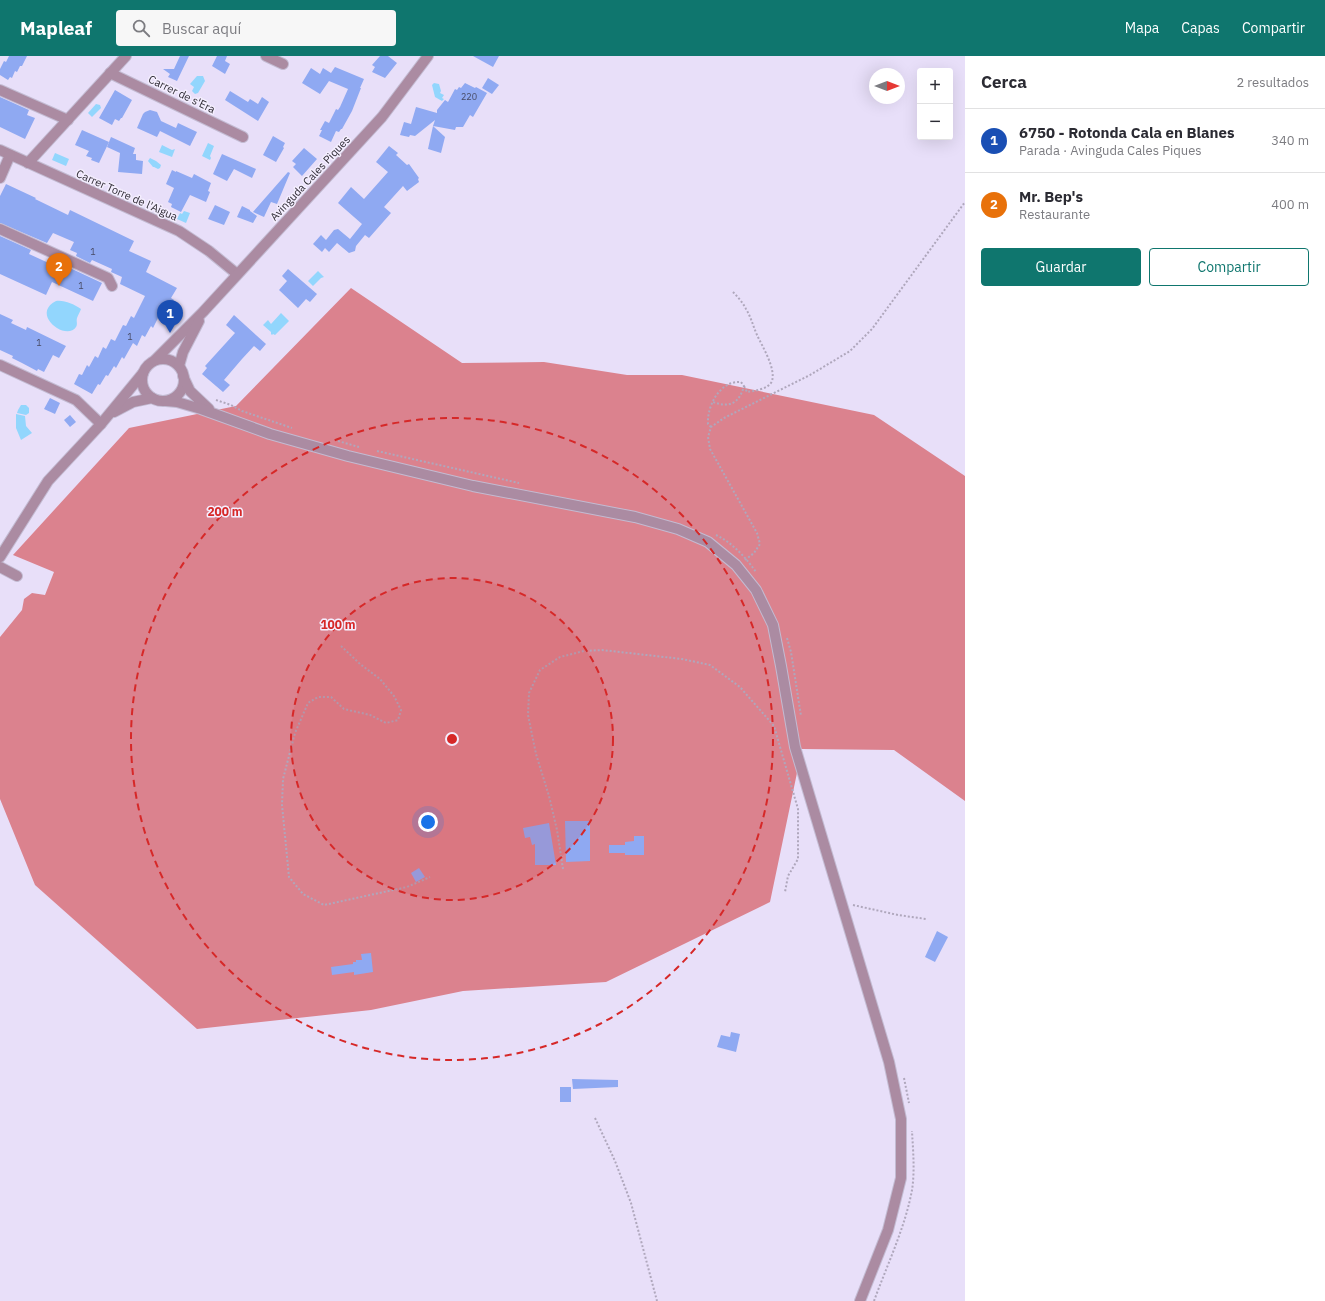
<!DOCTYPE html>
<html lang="es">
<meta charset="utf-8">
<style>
body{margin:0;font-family:"IBM Plex Sans",sans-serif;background:#f7f7f7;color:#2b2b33}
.controls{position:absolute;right:12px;top:12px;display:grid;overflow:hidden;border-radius:4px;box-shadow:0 4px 16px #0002}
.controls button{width:36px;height:36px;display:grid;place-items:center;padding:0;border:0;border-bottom:1px solid #e1e1e2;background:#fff;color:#2b2b33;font:20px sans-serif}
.compass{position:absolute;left:869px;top:12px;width:36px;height:36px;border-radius:50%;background:#fff;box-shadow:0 4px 16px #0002;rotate:90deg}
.you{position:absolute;left:428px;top:766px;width:14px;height:14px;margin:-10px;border:3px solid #fff;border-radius:50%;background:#1a73e8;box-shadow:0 0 0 6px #1a73e833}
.badge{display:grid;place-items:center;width:26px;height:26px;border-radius:50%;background:#0f766e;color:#fff;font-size:13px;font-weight:700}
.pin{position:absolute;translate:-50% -33px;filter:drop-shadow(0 1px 2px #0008)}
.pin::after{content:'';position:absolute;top:21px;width:14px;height:12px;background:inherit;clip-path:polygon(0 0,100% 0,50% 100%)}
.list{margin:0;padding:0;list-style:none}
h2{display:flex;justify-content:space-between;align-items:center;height:52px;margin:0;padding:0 16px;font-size:17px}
h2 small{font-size:13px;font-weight:400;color:#7c7c81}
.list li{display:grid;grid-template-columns:26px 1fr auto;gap:12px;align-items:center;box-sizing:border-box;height:64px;padding:0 16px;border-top:1px solid #e1e1e2}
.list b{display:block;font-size:15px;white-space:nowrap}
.list p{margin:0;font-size:13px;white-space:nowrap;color:#7c7c81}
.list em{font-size:13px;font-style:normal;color:#7c7c81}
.actions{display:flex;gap:8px;padding:12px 16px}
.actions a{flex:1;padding:9px 0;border:1px solid #0f766e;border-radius:4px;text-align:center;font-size:14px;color:#0f766e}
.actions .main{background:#0f766e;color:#fff}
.icon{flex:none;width:22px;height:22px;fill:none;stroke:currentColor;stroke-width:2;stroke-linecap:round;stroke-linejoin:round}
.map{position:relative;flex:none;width:965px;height:1245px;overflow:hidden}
header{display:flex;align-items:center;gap:24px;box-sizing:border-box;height:56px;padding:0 20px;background:#0f766e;color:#fff}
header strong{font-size:19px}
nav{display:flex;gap:22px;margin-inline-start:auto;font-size:14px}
.search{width:280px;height:36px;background:#f7f7f7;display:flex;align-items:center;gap:10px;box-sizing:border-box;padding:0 14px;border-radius:4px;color:#7c7c81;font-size:15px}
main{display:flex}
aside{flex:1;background:#fff}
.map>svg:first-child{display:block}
.forest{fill:#db828e}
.water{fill:#92d6fd}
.building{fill:#8fa9f2}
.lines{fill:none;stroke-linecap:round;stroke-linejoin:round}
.minor-casing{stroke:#c3bbd2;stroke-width:12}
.path{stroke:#afa7bc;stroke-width:2;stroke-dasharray:2 2;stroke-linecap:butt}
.minor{stroke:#ab8ba2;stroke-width:10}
.ring{fill:none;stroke:#d62828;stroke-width:2;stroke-dasharray:7 5}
.labels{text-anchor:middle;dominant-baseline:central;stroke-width:3;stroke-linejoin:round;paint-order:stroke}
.number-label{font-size:9px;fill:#474a64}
.street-label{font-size:11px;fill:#2f2b35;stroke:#f4eefe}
.centre{fill:#d62828;stroke:#f4eefe;stroke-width:2}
.ring-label{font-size:12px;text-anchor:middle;font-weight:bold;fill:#d62828;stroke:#f4eefe;stroke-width:3;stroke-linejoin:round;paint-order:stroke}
</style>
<header>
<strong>Mapleaf</strong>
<div class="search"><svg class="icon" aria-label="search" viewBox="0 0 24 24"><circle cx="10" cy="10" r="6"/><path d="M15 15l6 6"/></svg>Buscar aquí</div>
<nav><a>Mapa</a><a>Capas</a><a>Compartir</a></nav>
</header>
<main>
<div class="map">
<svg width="965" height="1245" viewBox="0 0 965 1245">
<rect width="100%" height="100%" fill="#e8dff9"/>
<path class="forest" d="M 351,232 L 462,307 L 544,306 L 627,319 L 682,319 L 874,359 L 965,420 L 965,745 L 894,694 L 802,693 L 770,846 L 606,926 L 463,935 L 371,954 L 197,973 L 35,829 L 0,743 L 0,581 L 22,554 L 24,543 L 32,537 L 45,539 L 54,516 L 13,499 L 129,372 L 236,350 Z"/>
<g class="water">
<path d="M 197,20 L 203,20 L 205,25 L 198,37 L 195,38 L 192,35 L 194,31 L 190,28 Z"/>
<path d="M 434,27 L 439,28 L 441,35 L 440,37 L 444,39 L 442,42 L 444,43 L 442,45 L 435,41 L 432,29 Z"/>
<path d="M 96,48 L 100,49 L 101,52 L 92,61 L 88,57 Z"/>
<path d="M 208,87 L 214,90 L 210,100 L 211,102 L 210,104 L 202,100 Z"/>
<path d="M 162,89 L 172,94 L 175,93 L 172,101 L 159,96 Z"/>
<path d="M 55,97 L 69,103 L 66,110 L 52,104 Z"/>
<path d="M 150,102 L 156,105 L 161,109 L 160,112 L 158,113 L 154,111 L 153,111 L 148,105 Z"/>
<path d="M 184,155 L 190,157 L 186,167 L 177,163 L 180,157 L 182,158 Z"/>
<path d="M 318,215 L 324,221 L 321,222 L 313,230 L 308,225 Z"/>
<path d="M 56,245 C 65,244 73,248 81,253 C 80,256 78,259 77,262 C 76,265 78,268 76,271 C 66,286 30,258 56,245 Z"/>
<path d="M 281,257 L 289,265 L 275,279 L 273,278 L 272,279 L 271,278 L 271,276 L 263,269 L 268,264 L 271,268 Z"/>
<path d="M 21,349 L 26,349 L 29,352 L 29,357 L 26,359 L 17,357 L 18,354 Z"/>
<path d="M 16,358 L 25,360 L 26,370 L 32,377 L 21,384 L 16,372 Z"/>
</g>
<g class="building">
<path d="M 9,0 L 27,0 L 22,10 L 20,10 L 17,16 L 15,15 L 12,22 L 10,21 L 8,24 L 0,19 L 0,13 L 4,5 L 6,6 Z"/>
<path d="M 180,0 L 189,0 L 177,25 L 168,21 L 170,18 L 163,13 L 174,13 Z"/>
<path d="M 217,0 L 227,0 L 225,5 L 230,8 L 225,18 L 212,10 Z"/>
<path d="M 380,0 L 388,0 L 397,7 L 385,22 L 372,16 L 375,11 L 372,9 Z"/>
<path d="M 473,0 L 499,0 L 493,11 Z"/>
<path d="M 335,11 L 364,23 L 360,32 L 361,32 L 352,55 L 342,73 L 341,73 L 339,76 L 336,75 L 331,86 L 319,80 L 322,74 L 320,74 L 325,65 L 329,67 L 336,53 L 338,54 L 340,51 L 348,33 L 329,25 L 320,38 L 302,27 L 311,12 L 320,18 L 323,12 L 331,17 Z"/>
<path d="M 488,22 L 499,29 L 492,38 L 482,32 Z"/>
<path d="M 465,27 L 475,32 L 476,31 L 487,37 L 473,61 L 470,59 L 463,71 L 456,71 L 455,74 L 433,70 L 435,64 L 415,80 L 410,79 L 409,81 L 400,79 L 404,66 L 411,68 L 416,51 L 437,57 L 437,54 L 445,44 L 448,46 L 455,33 L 457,34 L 459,31 L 461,32 Z"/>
<path d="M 115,34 L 132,44 L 122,62 L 121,62 L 119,65 L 115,63 L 112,69 L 99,62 Z"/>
<path d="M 230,35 L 248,46 L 250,43 L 258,48 L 262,41 L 269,46 L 258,65 L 225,44 Z"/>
<path d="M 0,41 L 29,54 L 27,59 L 35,62 L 25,83 L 0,71 Z"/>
<path d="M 150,54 L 157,56 L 161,65 L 176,72 L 178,67 L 197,76 L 190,90 L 160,75 L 157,81 L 137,72 L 143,58 L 145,56 Z"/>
<path d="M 433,70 L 445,81 L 441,97 L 428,93 Z"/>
<path d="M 82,74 L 109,86 L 99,107 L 91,104 L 92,102 L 86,100 L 89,95 L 75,89 Z"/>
<path d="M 273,80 L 285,87 L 283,91 L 284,92 L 276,106 L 263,99 Z"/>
<path d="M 111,81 L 135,92 L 133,98 L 136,98 L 136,104 L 143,105 L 142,118 L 118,116 L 120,97 L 107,91 Z"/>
<path d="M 389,90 L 398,97 L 396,99 L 407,109 L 409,108 L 419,122 L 418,123 L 419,126 L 407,135 L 403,130 L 384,151 L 391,157 L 369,182 L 365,179 L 356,190 L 355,195 L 349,197 L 337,187 L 329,196 L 325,192 L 322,196 L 313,188 L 321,179 L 326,184 L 334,174 L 338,173 L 350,183 L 362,168 L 338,147 L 351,131 L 364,143 L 388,116 L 376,106 Z"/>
<path d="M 304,92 L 317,103 L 302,120 L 293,111 L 296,108 L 292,105 Z"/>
<path d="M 222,98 L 256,113 L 252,122 L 234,113 L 227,125 L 213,118 Z"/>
<path d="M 172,114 L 176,116 L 176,115 L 192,122 L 194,118 L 211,127 L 208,135 L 210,136 L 206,146 L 190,139 L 181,156 L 171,151 L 172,148 L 168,146 L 174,132 L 166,128 Z"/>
<path d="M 288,116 L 290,117 L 277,148 L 271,146 L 264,161 L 253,156 Z"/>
<path d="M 6,128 L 36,142 L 35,143 L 68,159 L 70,154 L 134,185 L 129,195 L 151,205 L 146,216 L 177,232 L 171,242 L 174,244 L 169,254 L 167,252 L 161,263 L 158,262 L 153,272 L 151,270 L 145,281 L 142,279 L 137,290 L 133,287 L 124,303 L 122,301 L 116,312 L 114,310 L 108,320 L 106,319 L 100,329 L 98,328 L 92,338 L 74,328 L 79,318 L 82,319 L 87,309 L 89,311 L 95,300 L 98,302 L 103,291 L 106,293 L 111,283 L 115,285 L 123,269 L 126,270 L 131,260 L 134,262 L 145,240 L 120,228 L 122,221 L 111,216 L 112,213 L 92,204 L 90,207 L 76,200 L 77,197 L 70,194 L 74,186 L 53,177 L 47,187 L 0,167 L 0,140 Z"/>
<path d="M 215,149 L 230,156 L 224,169 L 208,163 Z"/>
<path d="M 242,150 L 250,154 L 250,155 L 257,160 L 253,167 L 237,161 Z"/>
<path d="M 0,180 L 31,194 L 29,198 L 53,209 L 54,207 L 69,214 L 70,212 L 102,227 L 93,245 L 52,226 L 46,239 L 0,218 Z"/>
<path d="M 288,213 L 317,238 L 310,246 L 306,243 L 298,252 L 279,234 L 287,225 L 282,220 Z"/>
<path d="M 0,258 L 13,264 L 11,267 L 26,274 L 27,271 L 66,290 L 59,302 L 53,299 L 44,316 L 38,313 L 37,315 L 22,307 L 12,302 L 13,300 L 0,294 Z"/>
<path d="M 234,259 L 266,288 L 260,295 L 254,290 L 242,303 L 224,324 L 230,329 L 223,336 L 202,318 L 207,312 L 205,310 L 235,277 L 226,269 Z"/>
<path d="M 50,342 L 60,347 L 55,358 L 44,353 Z"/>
<path d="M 70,359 L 76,366 L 70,371 L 64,364 Z"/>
<path d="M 565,765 L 590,765 L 590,805 L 566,806 Z"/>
<path d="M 549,767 L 556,809 L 535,809 L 535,788 L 532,789 L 530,781 L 525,782 L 523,772 Z"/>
<path d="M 634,780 L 644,780 L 644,799 L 625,799 L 625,797 L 609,797 L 609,789 L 625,789 L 625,786 L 634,785 Z"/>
<path d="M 419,812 L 425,821 L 416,826 L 411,817 Z"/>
<path d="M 937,875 L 948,881 L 935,906 L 925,901 Z"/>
<path d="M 371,897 L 373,916 L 354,919 L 354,916 L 332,919 L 331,911 L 353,908 L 353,906 L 356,906 L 356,904 L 362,904 L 361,898 Z"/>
<path d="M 731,976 L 740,978 L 736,996 L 717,991 L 721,979 L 730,981 Z"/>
<path d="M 572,1023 L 618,1024 L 618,1031 L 573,1033 Z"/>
<rect x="560" y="1031" width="11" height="15"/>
</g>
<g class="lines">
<g class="minor-casing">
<g id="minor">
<path d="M 266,0 L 283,8"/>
<path d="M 110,17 L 243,81"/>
<path d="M 0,34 L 68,64"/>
<path d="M 0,94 L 179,175 L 209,195 L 237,218"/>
<path d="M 28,107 L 126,0"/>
<path d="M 0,122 L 10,99"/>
<path d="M 0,173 L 108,222 L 112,230"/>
<circle cx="163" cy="324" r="21"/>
<path d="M 155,304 L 203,256 L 382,61 L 428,0"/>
<path d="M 0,309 L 76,344 L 101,368"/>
<path d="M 179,310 L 183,296 L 199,265"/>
<path d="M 183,320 L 190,335 L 209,353"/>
<path d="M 166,345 L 177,346 L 201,353 L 270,378 L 348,400 L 473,430 L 635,461 L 678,473 L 708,486 L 736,509 L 756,534 L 773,569 L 781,610 L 795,691 L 889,1006 L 901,1063 L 901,1122 L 888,1174 L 860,1245"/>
<path d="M 114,356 L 133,346 L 152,342"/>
<path d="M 0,501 L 48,425 L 101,368 L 143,317"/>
<path d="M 0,511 L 17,520"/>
</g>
</g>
<g class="path">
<path d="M 733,236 C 738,241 743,247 746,253 C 751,261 753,270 757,279 C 762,290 776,312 772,325 C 769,333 754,335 747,336 L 744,330"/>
<path d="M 216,344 L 231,349 L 242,355 L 292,372"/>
<path d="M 711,371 L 708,368 C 707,353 716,332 732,327 C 735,326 738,326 741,326 L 744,330 C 739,348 729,352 713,346"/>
<path d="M 338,385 L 359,391"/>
<path d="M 377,395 L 519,427"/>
<path d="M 716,479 C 733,487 746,502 756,516"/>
<path d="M 745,504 L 754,497 L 760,488 L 757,477 L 710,393 L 708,381 L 711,371 L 724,362 L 810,319 L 850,295 L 872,273 L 965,146"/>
<path d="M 787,582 L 791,596 L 801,660"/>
<path d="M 341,590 L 360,608 L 380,623 L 394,640 L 401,654 L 398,664 L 386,667 L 370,659 L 344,653 L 331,641 L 318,641 L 308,647 L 295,677 L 283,723 L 282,749 L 289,821 L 303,838 L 324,849 L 407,831 L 430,821"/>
<path d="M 563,813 L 557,774 L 549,740 L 536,698 L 528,659 L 529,637 L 540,614 L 560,601 L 584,595 L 602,594 L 682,603 L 710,609 L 740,631 L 774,670 L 798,753 L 798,803 L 788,820 L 785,836"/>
<path d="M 853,849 L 898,859 L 926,863"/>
<path d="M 904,1022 L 909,1047"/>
<path d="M 595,1062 L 615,1105 L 631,1147 L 657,1245"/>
<path d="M 874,1245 C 887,1209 905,1172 912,1134 C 915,1115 913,1094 912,1075"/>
</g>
<use href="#minor" class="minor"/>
</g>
<circle cx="452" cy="683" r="161" fill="#d62828" fill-opacity=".12"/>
<g class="ring">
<circle cx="452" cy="683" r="161"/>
<circle cx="452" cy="683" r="321"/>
</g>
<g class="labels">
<g class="number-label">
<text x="469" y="40">220</text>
<text x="93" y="195">1</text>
<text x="81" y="229">1</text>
<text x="130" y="280">1</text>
<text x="39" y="286">1</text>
</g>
<g class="street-label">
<text transform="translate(182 38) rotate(26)">Carrer de s'Era</text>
<text transform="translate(310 122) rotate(-47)">Avinguda Cales Piques</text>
<text transform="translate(127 139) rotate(24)">Carrer Torre de l'Aigua</text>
</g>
</g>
<circle cx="452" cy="683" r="6" class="centre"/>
<g class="ring-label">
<text x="225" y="460">200 m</text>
<text x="338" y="573">100 m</text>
</g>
</svg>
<div class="controls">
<button>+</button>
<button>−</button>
</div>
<svg class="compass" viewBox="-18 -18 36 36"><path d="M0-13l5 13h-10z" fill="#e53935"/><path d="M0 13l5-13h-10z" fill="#7c7c81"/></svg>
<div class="you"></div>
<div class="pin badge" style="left:170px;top:277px;background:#1a4fb4">1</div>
<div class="pin badge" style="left:59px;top:230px;background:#e8710a">2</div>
</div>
<aside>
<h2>Cerca<small>2 resultados</small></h2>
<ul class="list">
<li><span class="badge" style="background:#1a4fb4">1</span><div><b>6750 - Rotonda Cala en Blanes</b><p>Parada · Avinguda Cales Piques</p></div><em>340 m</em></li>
<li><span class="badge" style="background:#e8710a">2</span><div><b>Mr. Bep's</b><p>Restaurante</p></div><em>400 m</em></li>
</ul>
<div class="actions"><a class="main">Guardar</a><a>Compartir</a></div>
</aside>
</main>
